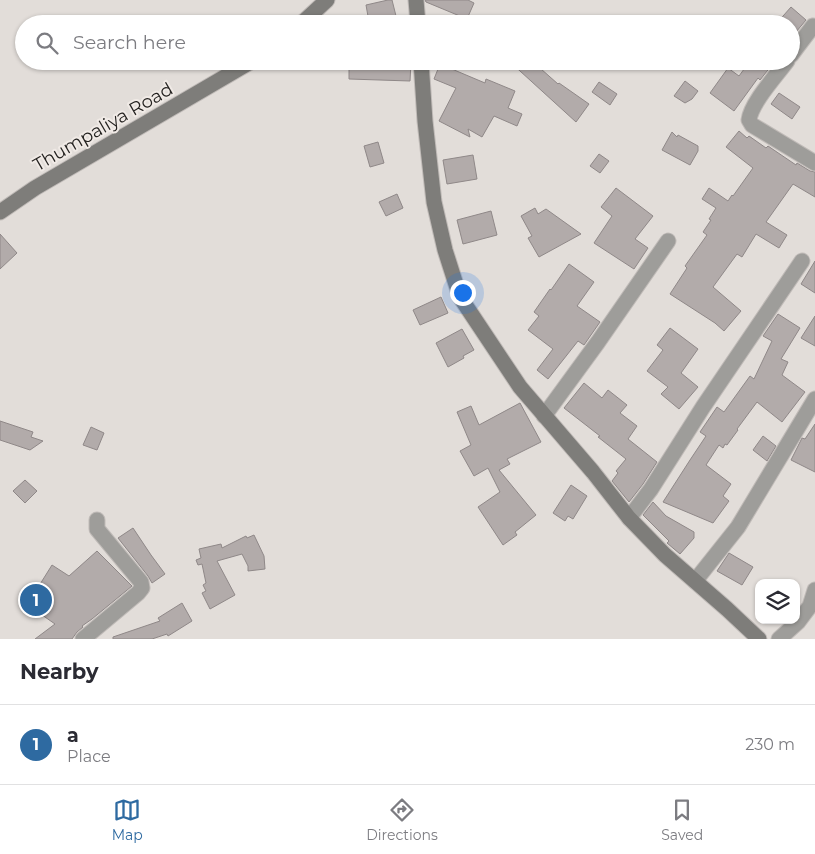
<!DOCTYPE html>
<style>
body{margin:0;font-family:Montserrat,sans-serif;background:#f2f2f3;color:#2b2b33}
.controls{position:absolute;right:15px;bottom:15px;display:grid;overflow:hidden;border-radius:10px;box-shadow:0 1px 4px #0004}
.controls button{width:45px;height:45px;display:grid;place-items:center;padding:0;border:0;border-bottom:1px solid #e1e1e2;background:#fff;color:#2b2b33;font:25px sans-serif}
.you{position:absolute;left:462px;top:292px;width:18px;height:18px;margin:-12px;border:4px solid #fff;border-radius:50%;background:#1a73e8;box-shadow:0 0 0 8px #1a73e833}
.badge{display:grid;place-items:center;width:32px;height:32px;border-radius:50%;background:#2e6aa1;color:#fff;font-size:16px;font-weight:700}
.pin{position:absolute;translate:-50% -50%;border:2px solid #fff;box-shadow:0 1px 5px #0006}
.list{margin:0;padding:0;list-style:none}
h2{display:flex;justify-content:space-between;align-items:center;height:65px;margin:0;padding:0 20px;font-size:21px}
h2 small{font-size:16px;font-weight:400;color:#7c7c81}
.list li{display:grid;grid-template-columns:32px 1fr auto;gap:15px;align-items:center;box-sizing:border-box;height:80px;padding:0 20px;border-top:1px solid #e1e1e2}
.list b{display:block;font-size:19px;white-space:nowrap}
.list p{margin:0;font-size:16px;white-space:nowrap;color:#7c7c81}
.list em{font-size:16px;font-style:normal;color:#7c7c81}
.icon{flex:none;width:28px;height:28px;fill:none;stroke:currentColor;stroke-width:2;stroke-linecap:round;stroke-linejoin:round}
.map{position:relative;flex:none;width:815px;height:639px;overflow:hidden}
.search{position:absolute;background:#fff;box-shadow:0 1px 4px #0004;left:15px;right:15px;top:15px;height:55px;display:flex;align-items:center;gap:12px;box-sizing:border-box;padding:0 18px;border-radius:28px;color:#7c7c81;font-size:19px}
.sheet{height:145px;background:#fff}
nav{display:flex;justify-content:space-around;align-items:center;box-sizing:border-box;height:70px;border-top:1px solid #e1e1e2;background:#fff;font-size:14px;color:#7c7c81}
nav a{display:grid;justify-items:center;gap:2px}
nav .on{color:#2e6aa1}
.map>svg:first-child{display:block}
.building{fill:#b2abaa;stroke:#8f8888}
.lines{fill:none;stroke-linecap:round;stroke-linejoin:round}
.street-casing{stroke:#c0bbb8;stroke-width:17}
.secondary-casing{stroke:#c0bbb8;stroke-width:17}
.street{stroke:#9e9d9a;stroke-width:15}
.secondary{stroke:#7e7d7a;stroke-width:15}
.labels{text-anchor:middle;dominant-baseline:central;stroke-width:4;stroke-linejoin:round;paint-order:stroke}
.street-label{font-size:18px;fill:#242220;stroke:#f0eae6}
</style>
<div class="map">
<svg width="815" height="639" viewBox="0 0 815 639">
<rect width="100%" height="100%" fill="#e2ddd9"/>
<g class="building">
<path d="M 388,0 L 392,0 L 396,16 L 369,22 L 366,5 Z"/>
<path d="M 425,0 L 468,0 L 474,3 L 467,19 L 426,2 Z"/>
<path d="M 791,7 L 806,20 L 791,38 L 791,24 L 776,24 Z"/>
<path d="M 349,61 L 411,62 L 410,81 L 349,79 Z"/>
<path d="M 509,61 L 532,61 L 558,84 L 559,83 L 589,104 L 576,122 Z"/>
<path d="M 750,61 L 775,61 L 760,80 L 758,78 L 734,111 L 710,93 L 728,68 L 739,76 Z"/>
<path d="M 440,64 L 485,83 L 486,79 L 515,91 L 508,108 L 522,114 L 517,126 L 494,116 L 482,137 L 468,129 L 470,137 L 439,121 L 456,88 L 434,79 Z"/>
<path d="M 685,81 L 698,91 L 692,99 L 685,103 L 674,96 Z"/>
<path d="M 599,82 L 617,94 L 610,105 L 592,92 Z"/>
<path d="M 779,93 L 800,107 L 792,119 L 771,104 Z"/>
<path d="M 739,131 L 747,138 L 749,136 L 766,148 L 768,146 L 796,165 L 797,163 L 810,171 L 815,172 L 815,197 L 793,184 L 766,222 L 787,235 L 779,248 L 756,234 L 742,257 L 737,254 L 713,287 L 741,311 L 724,331 L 715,323 L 670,294 L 687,268 L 685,266 L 707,235 L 703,232 L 711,220 L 709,219 L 716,208 L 702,199 L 709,188 L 728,201 L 732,195 L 733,196 L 753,168 L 726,147 Z"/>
<path d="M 672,132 L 677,137 L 678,135 L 698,146 L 698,151 L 690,165 L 662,150 Z"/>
<path d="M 378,142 L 384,163 L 370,167 L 364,146 Z"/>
<path d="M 599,154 L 609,161 L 600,173 L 590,166 Z"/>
<path d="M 473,155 L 477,179 L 447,184 L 443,160 Z"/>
<path d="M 616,188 L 653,216 L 635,239 L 648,248 L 634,269 L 594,243 L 612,216 L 601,207 Z"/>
<path d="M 397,194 L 403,208 L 386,216 L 379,202 Z"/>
<path d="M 535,208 L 538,214 L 546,209 L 581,234 L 539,257 L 528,238 L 532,236 L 521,216 Z"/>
<path d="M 491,211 L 497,235 L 463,244 L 457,220 Z"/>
<path d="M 0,234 L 17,253 L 0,269 Z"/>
<path d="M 815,261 L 815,293 L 801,284 Z"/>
<path d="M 569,264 L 594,282 L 577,306 L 600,322 L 584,345 L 578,341 L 548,379 L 537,370 L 553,349 L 528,330 L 539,316 L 534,312 L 550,289 L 551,290 Z"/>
<path d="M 441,297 L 448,313 L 420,325 L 413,310 Z"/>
<path d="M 778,314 L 800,328 L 781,359 L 788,362 L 782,375 L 805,392 L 782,422 L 757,402 L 737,429 L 738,430 L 727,445 L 725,444 L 723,448 L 719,445 L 706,465 L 731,484 L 723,496 L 729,501 L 713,523 L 663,502 L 690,460 L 706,436 L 700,432 L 717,407 L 724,412 L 750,376 L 754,379 L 772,341 L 763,336 Z"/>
<path d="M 815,316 L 815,346 L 801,338 Z"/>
<path d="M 670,328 L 698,349 L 681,373 L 698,387 L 679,409 L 661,394 L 668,387 L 647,371 L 663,350 L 657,345 Z"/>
<path d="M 462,329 L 474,350 L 463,356 L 464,358 L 448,367 L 436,343 Z"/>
<path d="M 584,383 L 602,398 L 608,390 L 627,405 L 620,413 L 637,426 L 628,439 L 657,462 L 643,484 L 629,502 L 612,481 L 618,473 L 616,471 L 626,459 L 598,437 L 600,436 L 564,408 Z"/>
<path d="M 520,403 L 541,442 L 507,459 L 510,464 L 499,470 L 536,515 L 515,532 L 517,535 L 503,545 L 478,507 L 500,492 L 488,468 L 474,476 L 460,451 L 471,445 L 457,412 L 471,406 L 479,425 Z"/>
<path d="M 0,421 L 33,432 L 31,437 L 43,441 L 30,450 L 0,440 Z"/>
<path d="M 815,424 L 815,472 L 791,460 L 802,438 L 805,439 Z"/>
<path d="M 91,427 L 104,433 L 97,450 L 83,445 Z"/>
<path d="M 763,436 L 776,446 L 767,461 L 753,450 Z"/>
<path d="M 25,480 L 37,491 L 25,503 L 13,491 Z"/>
<path d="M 571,485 L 587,496 L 573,519 L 568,516 L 565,521 L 553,513 Z"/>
<path d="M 653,502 L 666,516 L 694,532 L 694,538 L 680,554 L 667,543 L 669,541 L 643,515 Z"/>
<path d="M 133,528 L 151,555 L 165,574 L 152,583 L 148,576 L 118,538 Z"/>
<path d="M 254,535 L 264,556 L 265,569 L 248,571 L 248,566 L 242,554 L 217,561 L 235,595 L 210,609 L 202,593 L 206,591 L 203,585 L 206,583 L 202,564 L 198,565 L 196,560 L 201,558 L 199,549 L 221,544 L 222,548 L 246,536 L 247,538 Z"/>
<path d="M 97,551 L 132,586 L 92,619 L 82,626 L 83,627 L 77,632 L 72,639 L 35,639 L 55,624 L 22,601 L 33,587 L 37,589 L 52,565 L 69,576 Z"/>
<path d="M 729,553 L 753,567 L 742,585 L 717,571 Z"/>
<path d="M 182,603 L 192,621 L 168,636 L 167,634 L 152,639 L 113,639 L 113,637 L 160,621 L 158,618 Z"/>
</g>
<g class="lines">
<g class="street-casing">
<g id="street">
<path d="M 791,55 L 813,26"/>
<path d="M 787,61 C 776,76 751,103 749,120 L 752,125 L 815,163"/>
<path d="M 544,416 L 598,342 L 668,241"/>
<path d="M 629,518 L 651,489 L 703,407 L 802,261"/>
<path d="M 695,581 L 738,527 L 815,399"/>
<path d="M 83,639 L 138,593 L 142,588 L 141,582 L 97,529 L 97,520"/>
<path d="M 779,639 L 798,622 L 810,606 L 815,590"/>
</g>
</g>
<g class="secondary-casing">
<g id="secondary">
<path d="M 416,0 L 418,24"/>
<path d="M 301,24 L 327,0"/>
<path d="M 421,61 L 425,121 L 434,202 L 445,250 L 460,297 L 520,387 L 593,472 L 629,518 L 665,555 L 727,609 L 759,639"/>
<path d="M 0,212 L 35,188 L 252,61"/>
</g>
</g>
<use href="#street" class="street"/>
<use href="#secondary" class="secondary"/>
</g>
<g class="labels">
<g class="street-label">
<text transform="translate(103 127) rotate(-30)">Thumpaliya Road</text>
</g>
</g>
</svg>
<div class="controls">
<button><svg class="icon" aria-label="layers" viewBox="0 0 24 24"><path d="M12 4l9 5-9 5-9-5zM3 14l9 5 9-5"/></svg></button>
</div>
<div class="you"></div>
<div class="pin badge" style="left:36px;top:600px">1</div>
<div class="search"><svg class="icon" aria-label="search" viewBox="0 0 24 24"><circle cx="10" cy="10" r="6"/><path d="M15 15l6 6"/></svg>Search here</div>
</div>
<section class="sheet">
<h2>Nearby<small></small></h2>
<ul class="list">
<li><span class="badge">1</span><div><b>a</b><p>Place</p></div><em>230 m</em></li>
</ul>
</section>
<nav>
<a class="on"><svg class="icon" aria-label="map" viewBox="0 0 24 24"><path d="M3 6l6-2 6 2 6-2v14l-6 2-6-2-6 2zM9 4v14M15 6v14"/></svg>Map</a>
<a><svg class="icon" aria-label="directions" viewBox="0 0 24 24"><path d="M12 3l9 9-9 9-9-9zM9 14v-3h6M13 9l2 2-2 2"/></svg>Directions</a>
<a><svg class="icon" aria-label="saved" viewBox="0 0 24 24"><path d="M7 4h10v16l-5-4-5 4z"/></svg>Saved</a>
</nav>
